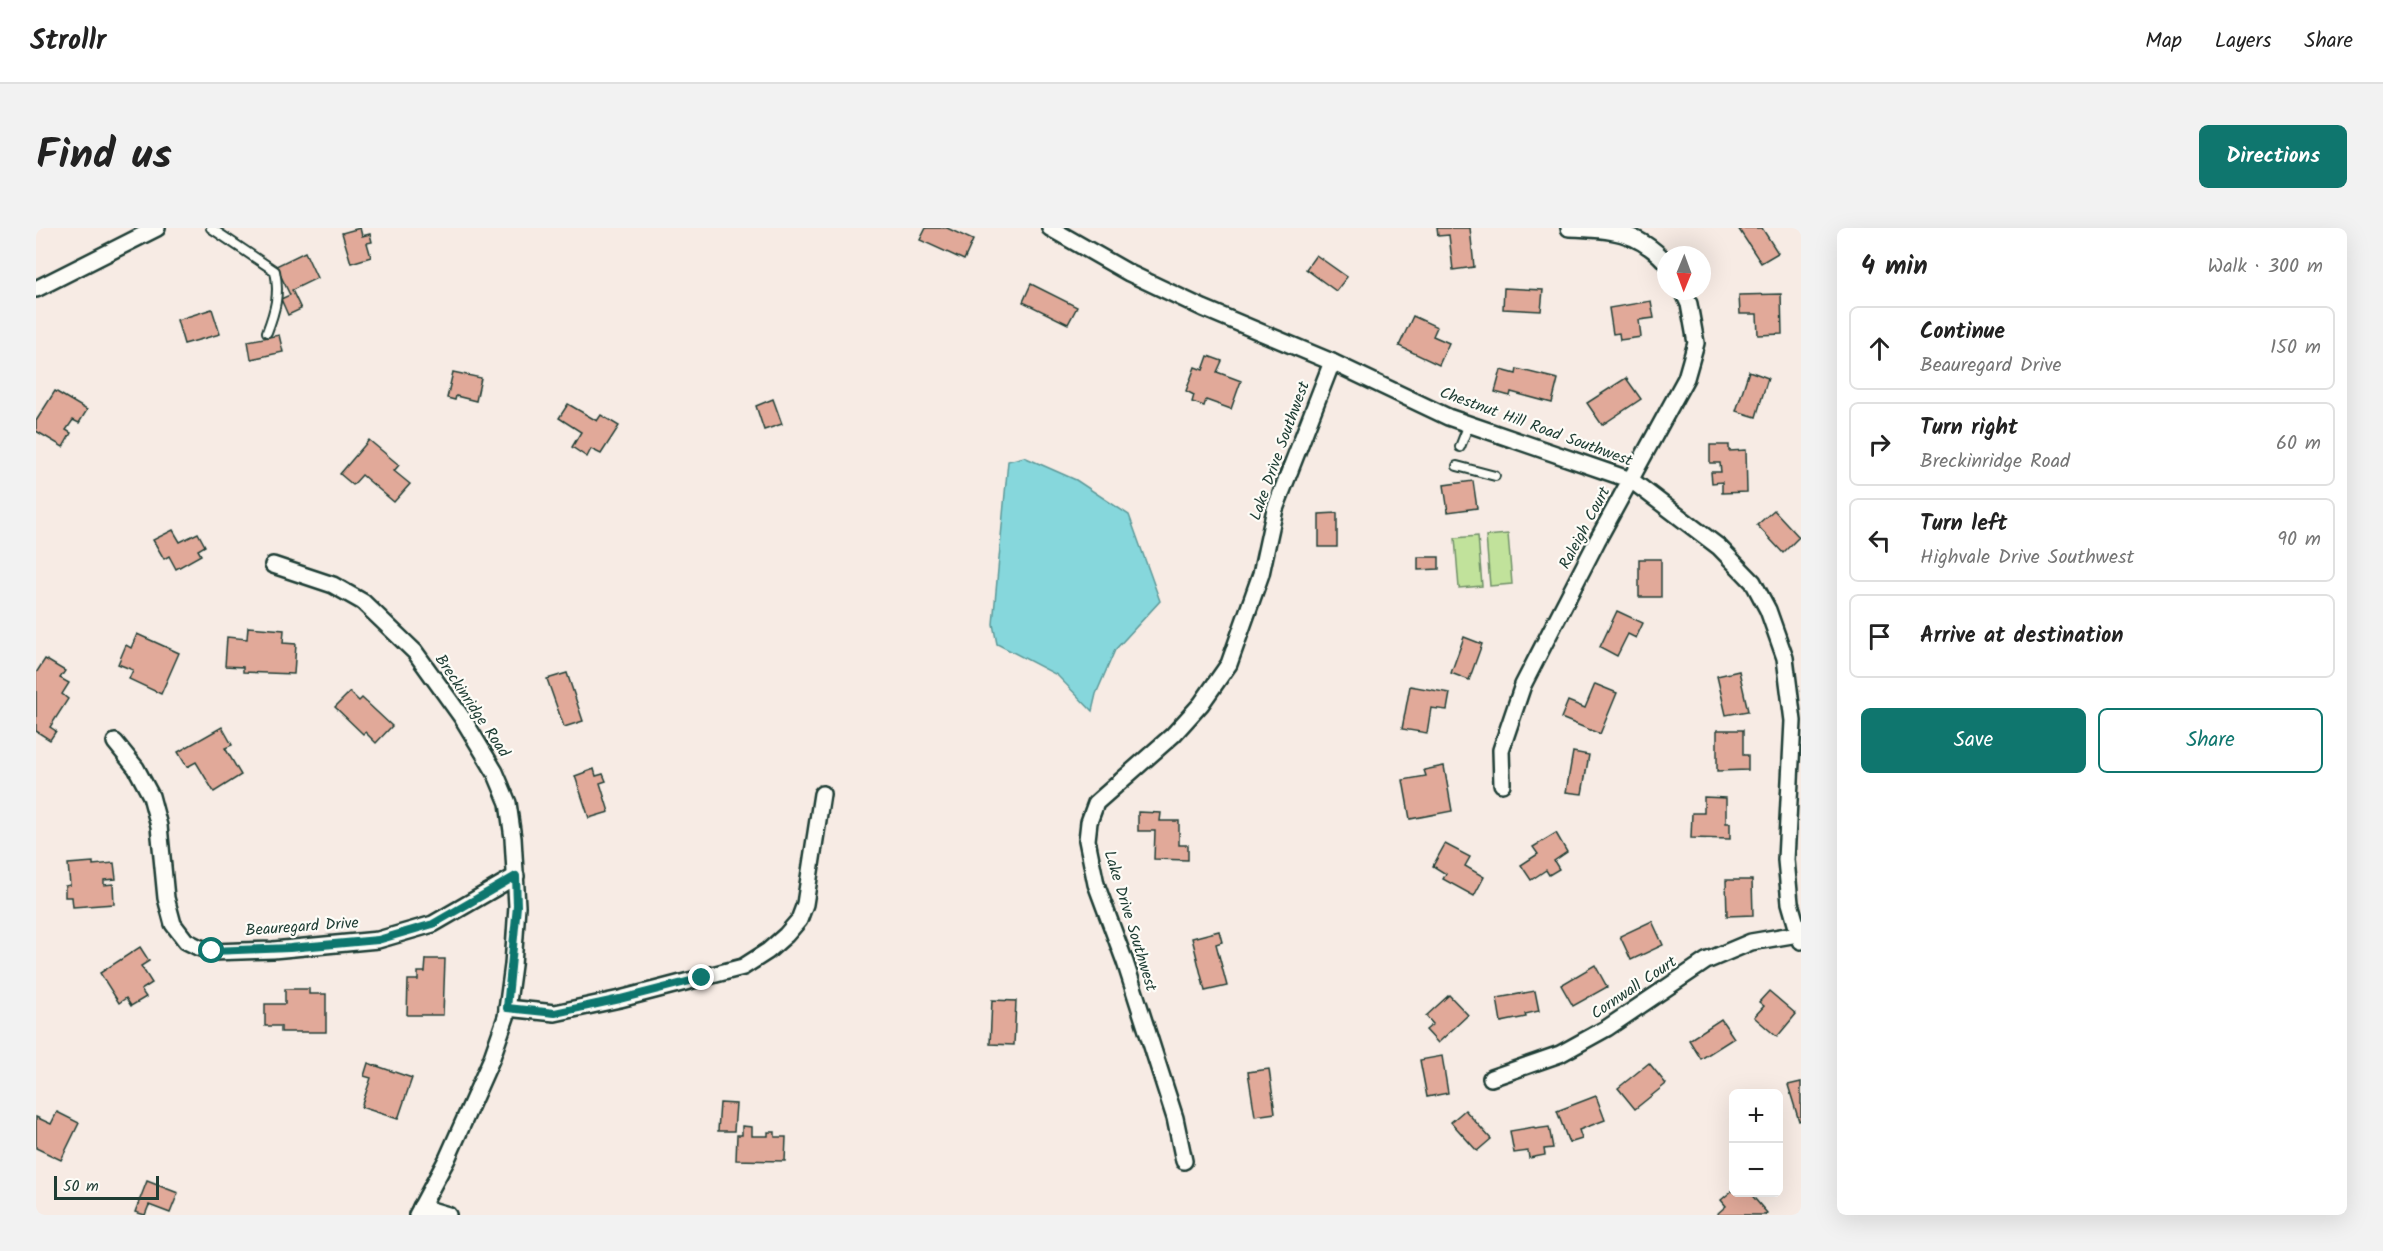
<!DOCTYPE html>
<meta charset="utf-8">
<style>
body{margin:0;font-family:Kalam,sans-serif;background:#f2f2f2;color:#222}
.controls{position:absolute;right:18px;bottom:18px;display:grid;overflow:hidden;border-radius:9px;box-shadow:0 6px 24px #0002}
.controls button{width:54px;height:54px;display:grid;place-items:center;padding:0;border:0;border-bottom:2px solid #e0e0e0;background:#fff;color:#222;font:30px sans-serif}
.compass{position:absolute;left:1621px;top:18px;width:54px;height:54px;border-radius:50%;background:#fff;box-shadow:0 6px 24px #0002;rotate:181deg}
.scale{position:absolute;left:18px;bottom:15px;width:105px;box-sizing:border-box;padding-left:6px;border:3px solid #1f3d34;border-top:0;font-size:16px;line-height:21px;white-space:nowrap;color:#1f3d34;-webkit-text-stroke:4px #fdfcf7;paint-order:stroke}
.stop{position:absolute;width:18px;height:18px;margin:-14px;border:4px solid #0f766e;border-radius:50%;background:#fff}
.stop.end{background:#0f766e;border-color:#fff;box-shadow:0 2px 6px #0008}
.list{margin:0;padding:0;list-style:none}
h2{display:flex;justify-content:space-between;align-items:center;height:78px;margin:0;padding:0 24px;font-size:26px}
h2 small{font-size:20px;font-weight:400;color:#767676}
.list li{display:grid;grid-template-columns:39px 1fr auto;gap:18px;align-items:center;box-sizing:border-box;height:84px;margin:0 12px 12px;padding:0 12px;border:2px solid #e0e0e0;border-radius:9px}
.list b{display:block;font-size:22px;white-space:nowrap}
.list p{margin:0;font-size:20px;white-space:nowrap;color:#767676}
.list em{font-size:20px;font-style:normal;color:#767676}
.actions{display:flex;gap:12px;padding:18px 24px}
.actions a{flex:1;padding:14px 0;border:2px solid #0f766e;border-radius:9px;text-align:center;font-size:21px;color:#0f766e}
.actions .main{background:#0f766e;color:#fff}
.icon{flex:none;width:33px;height:33px;fill:none;stroke:currentColor;stroke-width:2;stroke-linecap:round;stroke-linejoin:round}
.map{position:relative;flex:none;width:1765px;height:987px;overflow:hidden;border-radius:9px}
header{display:flex;align-items:center;gap:36px;box-sizing:border-box;height:84px;padding:0 30px;background:#fff;border-bottom:2px solid #e0e0e0}
header strong{font-size:28px}
nav{display:flex;gap:33px;margin-inline-start:auto;font-size:21px}
.intro{display:flex;align-items:center;justify-content:space-between;box-sizing:border-box;height:144px;padding:0 36px}
h1{margin:0;font-size:42px}
.button{padding:15px 27px;border-radius:9px;background:#0f766e;color:#fff;font-size:21px;font-weight:700}
main{display:flex;gap:36px;padding:0 36px}
aside{flex:1;background:#fff;border-radius:9px;box-shadow:0 6px 24px #0002}
.map>svg:first-child{display:block}
.green{fill:#c1e29b;stroke:#709068;stroke-width:1.5}
.water{fill:#86d7dc;stroke:#5d9999;stroke-width:1.5}
.building{fill:#e1a999;stroke:#1f3d34;stroke-width:1.5}
.lines{fill:none;stroke-linecap:round;stroke-linejoin:round}
.lane-casing{stroke:#1f3d34;stroke-width:12}
.street-casing{stroke:#1f3d34;stroke-width:20}
.lane{stroke:#fdfcf7;stroke-width:8}
.street{stroke:#fdfcf7;stroke-width:15}
.route{stroke:#0f766e;stroke-width:8}
.labels{text-anchor:middle;dominant-baseline:central;stroke-width:4.5;stroke-linejoin:round;paint-order:stroke}
.street-label{font-size:16px;fill:#1f3d34;stroke:#fdfcf7}
</style>
<header>
<strong>Strollr</strong>
<nav><a>Map</a><a>Layers</a><a>Share</a></nav>
</header>
<div class="intro"><h1>Find us</h1><a class="button">Directions</a></div>
<main>
<div class="map">
<svg width="1765" height="987" viewBox="0 0 1765 987">
<rect width="100%" height="100%" fill="#f7ebe4"/>
<filter id="ink" filterUnits="userSpaceOnUse"><feTurbulence type="fractalNoise" baseFrequency=".0167" numOctaves="2"/><feDisplacementMap in="SourceGraphic" scale="12" xChannelSelector="R" yChannelSelector="G"/><feConvolveMatrix kernelMatrix="1 2 1 2 8 2 1 2 1" color-interpolation-filters="sRGB"/></filter>
<g filter="url(#ink)">
<g class="green">
<path d="M 1472,306 L 1476,356 L 1454,358 L 1450,308 Z"/>
<path d="M 1442,308 L 1446,358 L 1423,360 L 1419,310 Z"/>
</g>
<path class="water" d="M 988,229 L 1040,252 L 1093,287 L 1124,373 L 1079,422 L 1060,466 L 1056,483 L 1021,447 L 961,416 L 957,396 L 972,233 Z"/>
<g class="building">
<path d="M 324,0 L 326,8 L 334,6 L 336,14 L 331,15 L 335,29 L 315,35 L 306,5 Z"/>
<path d="M 890,0 L 911,0 L 937,12 L 928,32 L 884,12 Z"/>
<path d="M 1401,0 L 1434,0 L 1438,39 L 1417,42 L 1413,7 L 1402,8 Z"/>
<path d="M 1702,0 L 1726,0 L 1742,25 L 1725,35 Z"/>
<path d="M 269,24 L 281,50 L 256,62 L 265,81 L 252,87 L 245,71 L 254,67 L 240,38 Z"/>
<path d="M 1280,27 L 1311,49 L 1300,63 L 1270,41 Z"/>
<path d="M 995,56 L 1041,79 L 1032,96 L 987,74 Z"/>
<path d="M 1468,60 L 1507,62 L 1505,83 L 1467,81 Z"/>
<path d="M 1745,66 L 1746,106 L 1722,107 L 1721,86 L 1704,86 L 1703,67 Z"/>
<path d="M 1615,73 L 1618,90 L 1603,92 L 1605,109 L 1584,112 L 1583,105 L 1577,106 L 1573,80 Z"/>
<path d="M 176,81 L 184,106 L 148,116 L 141,92 Z"/>
<path d="M 1377,88 L 1401,99 L 1397,108 L 1413,115 L 1403,137 L 1363,118 Z"/>
<path d="M 243,107 L 247,124 L 215,131 L 212,113 Z"/>
<path d="M 1172,128 L 1186,133 L 1181,144 L 1205,153 L 1195,181 L 1170,172 L 1168,178 L 1156,174 L 1158,167 L 1150,163 L 1159,139 L 1167,142 Z"/>
<path d="M 1481,141 L 1522,151 L 1516,175 L 1475,164 L 1474,168 L 1459,164 L 1465,142 L 1480,146 Z"/>
<path d="M 1713,143 L 1732,150 L 1720,189 L 1700,183 Z"/>
<path d="M 417,144 L 445,150 L 440,173 L 420,168 L 419,172 L 411,170 Z"/>
<path d="M 1590,150 L 1605,171 L 1566,197 L 1551,175 Z"/>
<path d="M 19,163 L 51,182 L 43,195 L 37,192 L 30,202 L 35,205 L 27,219 L 0,203 L 0,193 Z"/>
<path d="M 737,171 L 746,196 L 728,202 L 720,178 Z"/>
<path d="M 532,176 L 561,193 L 565,187 L 583,198 L 565,226 L 555,221 L 551,229 L 536,219 L 545,204 L 523,190 Z"/>
<path d="M 333,212 L 363,237 L 358,243 L 374,256 L 358,274 L 326,247 L 317,257 L 304,246 Z"/>
<path d="M 1674,217 L 1693,217 L 1693,223 L 1710,222 L 1711,264 L 1686,265 L 1686,254 L 1676,255 L 1675,244 L 1685,244 L 1684,235 L 1674,235 Z"/>
<path d="M 1437,253 L 1441,280 L 1412,284 L 1408,257 Z"/>
<path d="M 1738,282 L 1763,309 L 1747,325 L 1721,297 Z"/>
<path d="M 1301,285 L 1301,319 L 1283,319 L 1283,286 Z"/>
<path d="M 137,302 L 144,314 L 162,305 L 169,318 L 162,322 L 165,327 L 140,341 L 133,328 L 128,331 L 117,312 Z"/>
<path d="M 1382,329 L 1403,329 L 1403,341 L 1382,342 Z"/>
<rect x="1603" y="331" width="22" height="38"/>
<path d="M 1581,383 L 1607,395 L 1600,410 L 1592,406 L 1581,428 L 1564,419 Z"/>
<path d="M 212,399 L 248,402 L 247,415 L 260,416 L 258,446 L 207,444 L 207,439 L 189,438 L 191,409 L 211,411 Z"/>
<path d="M 101,406 L 143,425 L 125,466 L 93,451 L 97,442 L 82,436 L 90,417 L 95,420 Z"/>
<path d="M 1428,409 L 1446,416 L 1433,452 L 1415,445 Z"/>
<path d="M 9,431 L 29,443 L 24,450 L 33,455 L 26,466 L 32,471 L 14,499 L 20,503 L 14,512 L 0,503 L 0,445 Z"/>
<path d="M 1703,443 L 1712,483 L 1690,487 L 1681,448 Z"/>
<path d="M 531,445 L 547,493 L 528,499 L 511,451 Z"/>
<path d="M 1559,456 L 1581,465 L 1564,506 L 1525,490 L 1532,473 L 1549,480 Z"/>
<path d="M 1374,458 L 1414,465 L 1411,482 L 1395,480 L 1391,505 L 1366,501 Z"/>
<path d="M 314,464 L 323,473 L 326,470 L 356,498 L 340,515 L 329,504 L 327,506 L 299,479 Z"/>
<path d="M 186,499 L 196,517 L 189,520 L 205,547 L 178,564 L 160,534 L 151,539 L 142,524 Z"/>
<path d="M 1681,502 L 1707,502 L 1707,527 L 1712,527 L 1712,542 L 1681,543 Z"/>
<path d="M 1537,524 L 1553,527 L 1546,566 L 1530,564 Z"/>
<path d="M 1408,538 L 1416,583 L 1374,591 L 1367,552 L 1390,548 L 1388,542 Z"/>
<path d="M 558,541 L 560,548 L 567,546 L 570,553 L 564,555 L 573,584 L 553,590 L 539,548 Z"/>
<path d="M 1668,569 L 1690,570 L 1690,595 L 1694,595 L 1694,611 L 1655,610 L 1656,585 L 1668,585 Z"/>
<path d="M 1102,584 L 1125,585 L 1124,593 L 1143,593 L 1143,617 L 1152,617 L 1152,632 L 1118,631 L 1119,603 L 1102,603 Z"/>
<path d="M 1520,605 L 1531,624 L 1518,633 L 1523,641 L 1513,647 L 1510,642 L 1495,652 L 1485,637 L 1502,626 L 1497,619 Z"/>
<path d="M 1409,616 L 1434,629 L 1429,638 L 1448,649 L 1438,668 L 1407,651 L 1410,646 L 1397,638 Z"/>
<path d="M 57,634 L 57,637 L 78,635 L 80,651 L 68,652 L 68,657 L 77,656 L 78,676 L 37,679 L 36,669 L 29,669 L 29,658 L 34,657 L 32,636 Z"/>
<path d="M 1690,652 L 1716,652 L 1717,687 L 1691,688 Z"/>
<path d="M 1616,693 L 1627,717 L 1595,732 L 1584,708 Z"/>
<path d="M 1183,703 L 1186,714 L 1180,716 L 1191,758 L 1169,763 L 1156,710 Z"/>
<path d="M 104,719 L 113,733 L 105,738 L 116,755 L 105,762 L 110,769 L 95,778 L 90,770 L 83,775 L 64,745 Z"/>
<path d="M 390,731 L 409,731 L 407,787 L 371,787 L 372,752 L 382,752 L 382,744 L 389,744 Z"/>
<path d="M 1559,737 L 1571,759 L 1537,778 L 1525,757 Z"/>
<path d="M 249,761 L 273,761 L 273,766 L 290,766 L 290,804 L 245,804 L 245,798 L 229,798 L 229,776 L 249,776 Z"/>
<path d="M 1499,763 L 1503,783 L 1489,786 L 1490,789 L 1465,794 L 1461,770 Z"/>
<path d="M 1733,763 L 1760,786 L 1741,809 L 1718,789 L 1728,778 L 1723,774 Z"/>
<path d="M 1413,767 L 1432,787 L 1402,815 L 1390,802 L 1397,796 L 1390,788 Z"/>
<path d="M 956,772 L 980,773 L 978,817 L 954,816 Z"/>
<path d="M 1685,791 L 1698,810 L 1665,831 L 1653,812 Z"/>
<path d="M 1406,828 L 1412,865 L 1391,869 L 1384,832 Z"/>
<path d="M 332,835 L 376,850 L 362,891 L 325,879 L 335,850 L 328,848 Z"/>
<path d="M 1613,835 L 1630,856 L 1599,881 L 1582,860 Z"/>
<path d="M 1233,841 L 1239,885 L 1219,888 L 1212,844 Z"/>
<path d="M 1765,854 L 1765,892 L 1763,893 L 1752,857 Z"/>
<path d="M 1560,868 L 1569,892 L 1543,902 L 1546,911 L 1533,915 L 1521,883 Z"/>
<path d="M 684,875 L 700,876 L 698,903 L 682,903 Z"/>
<path d="M 1429,882 L 1455,911 L 1441,923 L 1415,894 Z"/>
<path d="M 21,884 L 43,895 L 25,932 L 0,920 L 0,889 L 15,896 Z"/>
<path d="M 706,898 L 716,899 L 716,908 L 732,908 L 732,904 L 739,904 L 739,909 L 750,909 L 749,933 L 700,932 L 701,907 L 706,907 Z"/>
<path d="M 1498,899 L 1499,901 L 1513,899 L 1517,920 L 1508,921 L 1509,927 L 1493,930 L 1492,923 L 1478,925 L 1474,903 Z"/>
<path d="M 111,953 L 142,965 L 134,985 L 113,977 L 109,987 L 99,984 Z"/>
<path d="M 1698,961 L 1698,964 L 1713,964 L 1731,985 L 1729,987 L 1683,987 L 1681,986 L 1690,978 L 1685,972 Z"/>
</g>
<g class="lines">
<g class="lane-casing">
<g id="lane">
<path d="M 175,0 L 239,43 C 244,66 239,83 231,104"/>
<path d="M 1424,219 L 1433,196"/>
<path d="M 1421,238 L 1459,248"/>
</g>
</g>
<g class="street-casing">
<g id="street">
<path d="M 1014,0 L 1093,45 L 1167,80 L 1296,134 L 1412,189 L 1595,252 L 1683,319 L 1717,354 L 1732,382 L 1749,430 L 1757,493 L 1750,632 L 1754,675 L 1765,713"/>
<path d="M 1533,0 C 1573,1 1602,3 1630,34"/>
<path d="M 0,61 L 121,0"/>
<path d="M 237,337 L 297,357 L 327,374 L 379,424 L 427,491 L 459,544 L 472,575 L 477,610 L 481,678 L 477,737 L 470,789 L 455,832 L 411,931 L 381,987"/>
<path d="M 79,514 L 100,540 L 115,568 L 123,598 L 130,670 L 137,696 L 150,713 L 162,719 L 176,724 L 237,722 L 342,712 L 397,696 L 480,648"/>
<path d="M 1466,556 L 1465,522 L 1487,457 L 1561,313 L 1650,150 L 1660,115 L 1653,76 L 1647,63"/>
<path d="M 471,780 L 519,785 L 584,771 L 707,739 L 732,723 L 750,707 L 763,692 L 769,676 L 786,566"/>
<path d="M 1455,850 L 1524,826 L 1571,800 L 1670,733 L 1715,714 L 1762,706"/>
<path d="M 1148,933 L 1139,890 L 1089,734 L 1060,656 L 1051,612 L 1053,594 L 1060,575 L 1137,507 L 1165,476 L 1193,436 L 1225,346 L 1239,281 L 1296,134"/>
<path d="M 385,979 L 412,987"/>
</g>
</g>
<use href="#lane" class="lane"/>
<use href="#street" class="street"/>
</g>
</g>
<g class="lines" filter="url(#ink)">
<path class="route" d="M 176,723 L 254,720 L 342,712 L 397,696 L 480,648 L 481,678 L 471,780 L 519,785 L 584,771 L 666,750"/>
</g>
<g class="labels">
<g class="street-label">
<text transform="translate(1500 199) rotate(20)">Chestnut Hill Road Southwest</text>
<text transform="translate(1244 223) rotate(-70)">Lake Drive Southwest</text>
<text transform="translate(1549 300) rotate(-62)">Raleigh Court</text>
<text transform="translate(436 478) rotate(56)">Breckinridge Road</text>
<text transform="translate(1094 693) rotate(73)">Lake Drive Southwest</text>
<text transform="translate(266 699) rotate(-4)">Beauregard Drive</text>
<text transform="translate(1598 760) rotate(-34)">Cornwall Court</text>
</g>
</g>
</svg>
<div class="controls">
<button>+</button>
<button>−</button>
</div>
<svg class="compass" viewBox="-18 -18 36 36"><path d="M0-13l5 13h-10z" fill="#e53935"/><path d="M0 13l5-13h-10z" fill="#767676"/></svg>
<div class="scale">50 m</div>
<div class="stop" style="left:176px;top:723px"></div>
<div class="stop end" style="left:666px;top:750px"></div>
</div>
<aside>
<h2>4 min<small>Walk · 300 m</small></h2>
<ul class="list">
<li><svg class="icon" aria-label="ahead" viewBox="0 0 24 24"><path d="M12 20V5M6 11l6-6 6 6"/></svg><div><b>Continue</b><p>Beauregard Drive</p></div><em>150 m</em></li>
<li><svg class="icon" aria-label="right" viewBox="0 0 24 24"><path d="M7 20v-9h11M14 6l5 5-5 5"/></svg><div><b>Turn right</b><p>Breckinridge Road</p></div><em>60 m</em></li>
<li><svg class="icon" aria-label="left" viewBox="0 0 24 24"><path d="M17 20v-9H6M10 6l-5 5 5 5"/></svg><div><b>Turn left</b><p>Highvale Drive Southwest</p></div><em>90 m</em></li>
<li><svg class="icon" aria-label="arrive" viewBox="0 0 24 24"><path d="M6 21V4h12l-3 4 3 4H6"/></svg><div><b>Arrive at destination</b></div></li>
</ul>
<div class="actions"><a class="main">Save</a><a>Share</a></div>
</aside>
</main>
